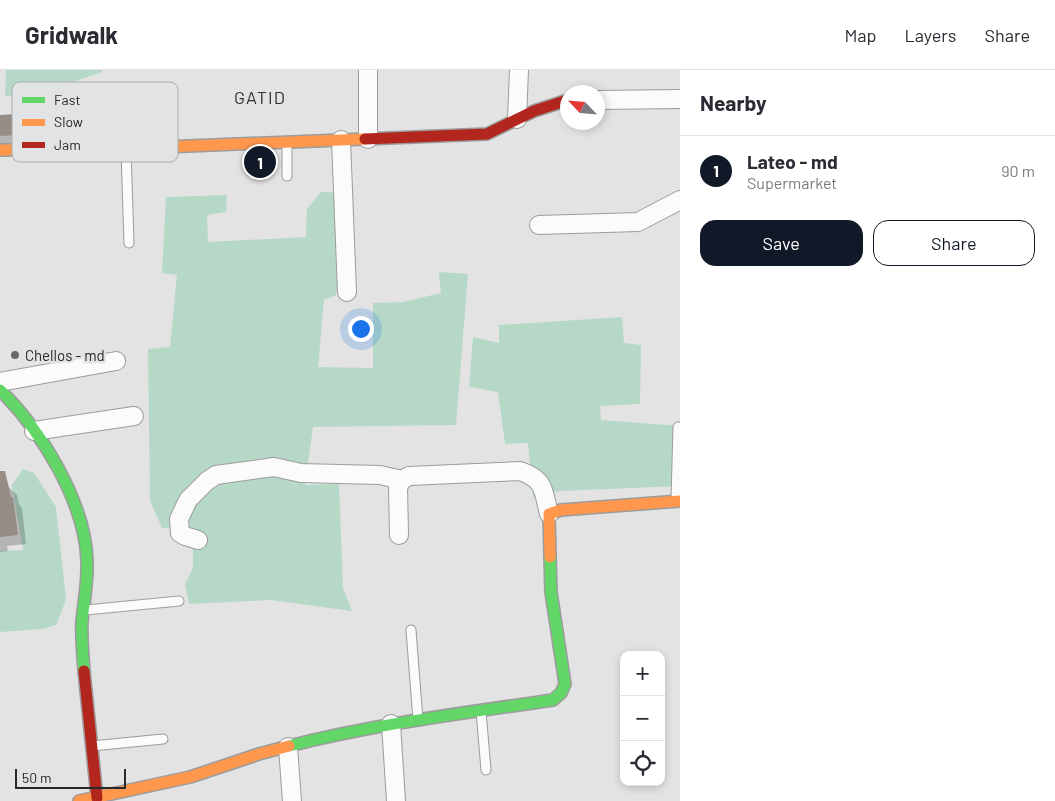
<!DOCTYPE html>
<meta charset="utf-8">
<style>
body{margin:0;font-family:Barlow,sans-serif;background:#f7f7f7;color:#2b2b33}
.controls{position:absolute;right:15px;bottom:15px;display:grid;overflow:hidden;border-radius:10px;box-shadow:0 2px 8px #0003}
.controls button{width:45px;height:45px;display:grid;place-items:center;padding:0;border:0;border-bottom:1px solid #e1e1e2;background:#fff;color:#2b2b33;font:25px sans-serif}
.compass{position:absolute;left:560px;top:15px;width:45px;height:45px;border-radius:50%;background:#fff;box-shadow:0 2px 8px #0003;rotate:296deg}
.scale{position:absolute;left:15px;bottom:12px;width:111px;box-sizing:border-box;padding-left:5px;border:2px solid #272829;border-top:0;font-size:14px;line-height:18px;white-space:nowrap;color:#272829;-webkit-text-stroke:4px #e2e3e5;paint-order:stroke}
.you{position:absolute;left:360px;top:258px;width:18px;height:18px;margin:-12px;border:4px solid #fff;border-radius:50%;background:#1a73e8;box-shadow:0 0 0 8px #1a73e833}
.badge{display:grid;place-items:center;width:32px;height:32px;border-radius:50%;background:#111827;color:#fff;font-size:16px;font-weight:700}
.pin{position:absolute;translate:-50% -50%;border:2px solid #fff;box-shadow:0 1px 5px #0006}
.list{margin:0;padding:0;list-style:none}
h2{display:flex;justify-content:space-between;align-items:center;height:65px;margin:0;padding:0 20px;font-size:21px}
h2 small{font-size:16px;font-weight:400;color:#7c7c81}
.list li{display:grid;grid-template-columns:32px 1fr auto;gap:15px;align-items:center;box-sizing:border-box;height:70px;padding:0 20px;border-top:1px solid #e1e1e2}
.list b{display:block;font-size:19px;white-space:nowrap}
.list p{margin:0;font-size:16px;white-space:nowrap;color:#7c7c81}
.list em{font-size:16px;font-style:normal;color:#7c7c81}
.actions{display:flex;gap:10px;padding:15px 20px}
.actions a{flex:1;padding:11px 0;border:1px solid #111827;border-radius:15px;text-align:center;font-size:18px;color:#111827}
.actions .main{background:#111827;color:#fff}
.icon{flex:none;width:28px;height:28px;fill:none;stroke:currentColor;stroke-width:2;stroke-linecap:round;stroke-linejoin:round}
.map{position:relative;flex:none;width:680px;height:731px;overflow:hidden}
header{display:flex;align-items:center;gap:30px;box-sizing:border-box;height:70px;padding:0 25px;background:#fff;border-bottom:1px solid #e1e1e2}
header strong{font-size:24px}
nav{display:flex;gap:28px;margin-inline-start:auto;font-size:18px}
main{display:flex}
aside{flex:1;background:#fff}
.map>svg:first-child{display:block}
.green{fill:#b6d9c7}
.shadow{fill:#0003}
.building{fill:#968e86}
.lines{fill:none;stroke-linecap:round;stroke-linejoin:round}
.lane-casing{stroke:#9c9c9c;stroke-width:11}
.street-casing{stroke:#9c9c9c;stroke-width:20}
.fast-casing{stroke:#9c9c9c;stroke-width:14}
.slow-casing{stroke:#9c9c9c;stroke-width:14}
.jam-casing{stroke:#9c9c9c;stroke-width:14}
.lane{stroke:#fbfbfb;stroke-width:9}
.street{stroke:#fbfbfb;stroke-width:18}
.fast{stroke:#63d668;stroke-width:11}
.slow{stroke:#ff974d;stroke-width:11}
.jam{stroke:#b3261e;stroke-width:11}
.poi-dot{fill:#69696a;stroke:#e2e3e5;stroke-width:2}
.labels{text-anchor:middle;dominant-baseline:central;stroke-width:5;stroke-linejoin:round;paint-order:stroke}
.poi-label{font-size:15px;fill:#272829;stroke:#e2e3e5;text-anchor:start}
.quarter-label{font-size:18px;letter-spacing:1px;fill:#2f3032;stroke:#e2e3e5}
.key{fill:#e2e3e5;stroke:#aaabad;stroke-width:1}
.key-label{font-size:14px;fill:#272829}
</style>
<header>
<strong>Gridwalk</strong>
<nav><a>Map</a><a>Layers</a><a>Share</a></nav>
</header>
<main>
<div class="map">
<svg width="680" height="731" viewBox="0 0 680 731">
<rect width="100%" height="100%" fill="#e3e3e4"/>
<g class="green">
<path d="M 6,0 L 102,0 L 102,2 L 76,11 L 40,18 L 31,26 L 5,26 Z"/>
<path d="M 321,122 L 353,123 L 336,225 L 324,230 L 318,297 L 373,298 L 373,233 L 403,232 L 441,223 L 439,202 L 468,204 L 456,355 L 313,357 L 305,415 L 339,414 L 343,518 L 352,541 L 271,530 L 189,534 L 185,514 L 193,498 L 193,459 L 162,458 L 150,431 L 148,279 L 170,277 L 177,205 L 162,203 L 166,127 L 227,125 L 226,142 L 207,145 L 208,172 L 306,167 L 307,139 Z"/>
<path d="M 622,247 L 624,273 L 641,275 L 640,334 L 600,336 L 601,350 L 680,356 L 680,416 L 560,421 L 533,428 L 528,373 L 505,374 L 498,322 L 469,317 L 473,267 L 499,273 L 499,255 Z"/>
<path d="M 23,399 L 34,403 L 56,437 L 66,530 L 56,555 L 42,559 L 0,562 L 0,481 L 23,480 L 12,415 Z"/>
</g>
<g class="shadow">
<path d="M 0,46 L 16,46 L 23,52 L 24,72 L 0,74 Z"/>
<path d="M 8,416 L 17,425 L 19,434 L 22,438 L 26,474 L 7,476 L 8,481 L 0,482 L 0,417 Z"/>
</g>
<g class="building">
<path d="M 17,44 L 18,65 L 0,66 L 0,45 Z"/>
<path d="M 0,401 L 5,401 L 11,427 L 13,427 L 18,465 L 0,467 Z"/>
</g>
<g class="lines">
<g class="lane-casing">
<g id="lane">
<path d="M 287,74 L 287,106"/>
<path d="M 43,79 L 44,33"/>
<path d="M 126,81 L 129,173"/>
<path d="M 676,429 L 678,357"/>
<path d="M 86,540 L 179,531"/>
<path d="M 411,560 L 418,650"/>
<path d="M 481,641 L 486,700"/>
<path d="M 92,676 L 163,669"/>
</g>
</g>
<g class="street-casing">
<g id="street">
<path d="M 598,30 L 680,29"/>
<path d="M 517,49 L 519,0"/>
<path d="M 368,69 L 368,0"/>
<path d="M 341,70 L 347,222"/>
<path d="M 539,155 L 638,152 L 680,130"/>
<path d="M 0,312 L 116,291"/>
<path d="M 34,361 L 134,346"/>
<path d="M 399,465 L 398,417 L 402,410 L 409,406 L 520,401 C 546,410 543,421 549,444"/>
<path d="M 198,470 L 185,466 L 180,463 L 179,449 L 188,430 L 207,411 L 216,405 L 274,397 L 301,403 L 380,405 L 402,410"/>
<path d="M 391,654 L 396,731"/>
<path d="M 288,677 L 292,731"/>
</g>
</g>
<g class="fast-casing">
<g id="fast">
<path d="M 0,320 C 41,360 85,432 87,490 C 88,511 84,531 82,551 C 81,568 83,584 84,601"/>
<path d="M 289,676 C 375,654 464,643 553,630 L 561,623 L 565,614 L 551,522 L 550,487"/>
</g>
</g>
<g class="slow-casing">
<g id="slow">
<path d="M 0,80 L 114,79 L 365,69"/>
<path d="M 550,487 L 549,444 L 561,440 L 680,431"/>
<path d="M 79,731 L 190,707 L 259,684 L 289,676"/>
</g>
</g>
<g class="jam-casing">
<g id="jam">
<path d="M 365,69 L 487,64 L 534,41 L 568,30"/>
<path d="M 84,601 L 97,728"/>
</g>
</g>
<use href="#lane" class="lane"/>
<use href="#street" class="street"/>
<use href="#fast" class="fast"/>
<use href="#slow" class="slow"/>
<use href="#jam" class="jam"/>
</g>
<circle class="poi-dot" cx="15" cy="285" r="5"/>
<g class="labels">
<g class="poi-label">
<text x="25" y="285">Chellos - md</text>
</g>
<g class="quarter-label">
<text x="260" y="27">GATID</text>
</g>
</g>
<rect x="12" y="12" width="166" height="80" rx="8" class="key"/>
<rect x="22" y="27" width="23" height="6" fill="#63d668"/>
<rect x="22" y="49" width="23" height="7" fill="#ff974d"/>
<rect x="22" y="72" width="23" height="6" fill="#b3261e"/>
<g class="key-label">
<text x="54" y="35">Fast</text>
<text x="54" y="57">Slow</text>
<text x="54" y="80">Jam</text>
</g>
</svg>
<div class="controls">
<button>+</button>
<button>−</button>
<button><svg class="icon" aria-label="locate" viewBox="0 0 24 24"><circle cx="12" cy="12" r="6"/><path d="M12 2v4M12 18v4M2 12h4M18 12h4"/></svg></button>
</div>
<svg class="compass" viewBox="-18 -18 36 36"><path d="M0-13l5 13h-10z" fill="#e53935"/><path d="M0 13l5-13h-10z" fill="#7c7c81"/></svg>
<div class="scale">50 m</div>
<div class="you"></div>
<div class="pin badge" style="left:260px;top:92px">1</div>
</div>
<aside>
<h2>Nearby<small></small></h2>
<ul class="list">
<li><span class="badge">1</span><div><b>Lateo - md</b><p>Supermarket</p></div><em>90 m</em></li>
</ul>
<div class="actions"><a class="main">Save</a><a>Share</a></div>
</aside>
</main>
